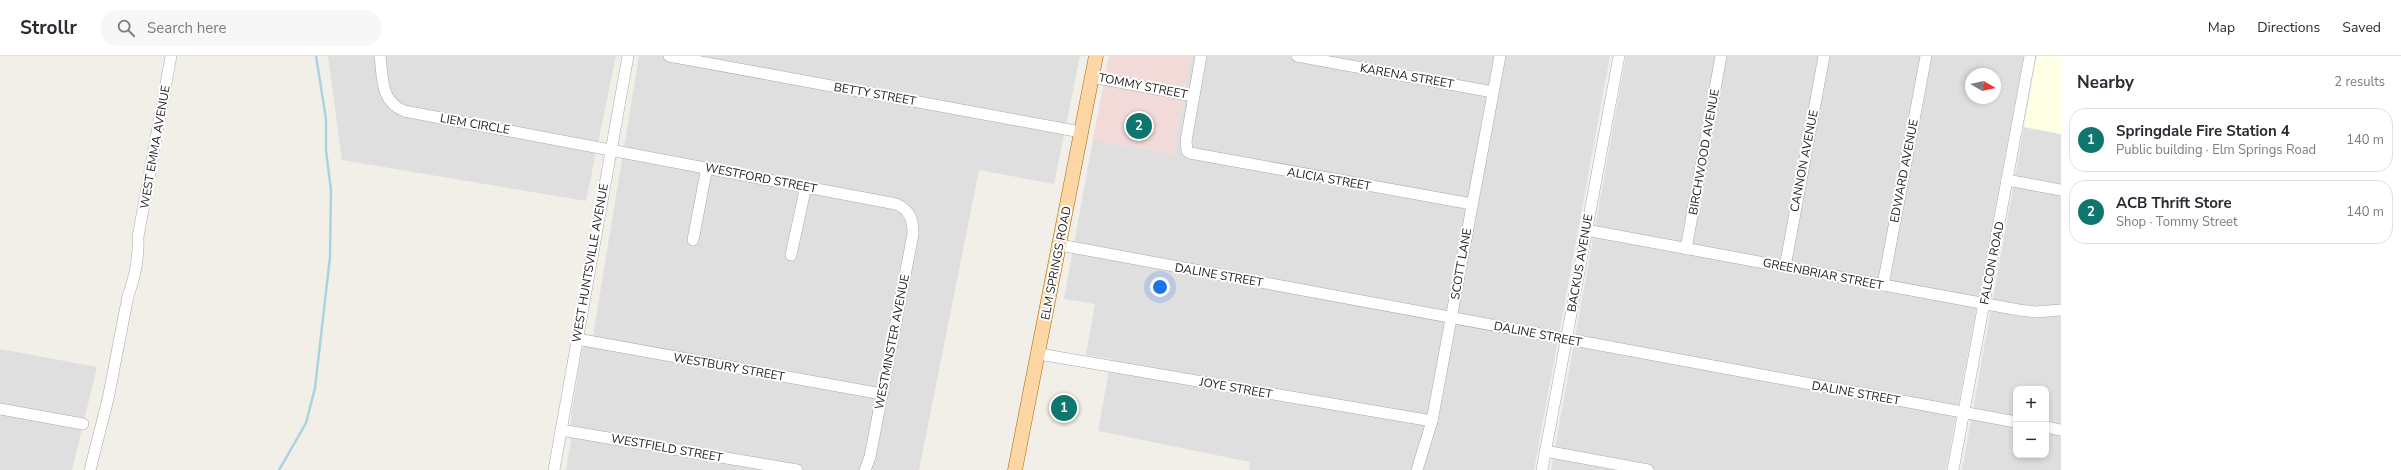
<!DOCTYPE html>
<meta charset="utf-8">
<style>
body{margin:0;font-family:"Nunito Sans",sans-serif;background:#f7f7f7;color:#2b2b33}
.controls{position:absolute;right:12px;bottom:12px;display:grid;overflow:hidden;border-radius:8px;box-shadow:0 2px 6px #0003}
.controls button{width:36px;height:36px;display:grid;place-items:center;padding:0;border:0;border-bottom:1px solid #e1e1e2;background:#fff;color:#2b2b33;font:20px sans-serif}
.compass{position:absolute;left:1965px;top:12px;width:36px;height:36px;border-radius:50%;background:#fff;box-shadow:0 2px 6px #0003;rotate:99deg}
.you{position:absolute;left:1160px;top:231px;width:14px;height:14px;margin:-10px;border:3px solid #fff;border-radius:50%;background:#1a73e8;box-shadow:0 0 0 6px #1a73e833}
.badge{display:grid;place-items:center;width:26px;height:26px;border-radius:50%;background:#0f766e;color:#fff;font-size:13px;font-weight:700}
.pin{position:absolute;translate:-50% -50%;border:2px solid #fff;box-shadow:0 1px 4px #0006}
.list{margin:0;padding:0;list-style:none}
h2{display:flex;justify-content:space-between;align-items:center;height:52px;margin:0;padding:0 16px;font-size:17px}
h2 small{font-size:13px;font-weight:400;color:#7c7c81}
.list li{display:grid;grid-template-columns:26px 1fr auto;gap:12px;align-items:center;box-sizing:border-box;height:64px;margin:0 8px 8px;padding:0 8px;border:1px solid #e1e1e2;border-radius:16px}
.list b{display:block;font-size:15px;white-space:nowrap}
.list p{margin:0;font-size:13px;white-space:nowrap;color:#7c7c81}
.list em{font-size:13px;font-style:normal;color:#7c7c81}
.icon{flex:none;width:22px;height:22px;fill:none;stroke:currentColor;stroke-width:2;stroke-linecap:round;stroke-linejoin:round}
.map{position:relative;flex:none;width:2061px;height:414px;overflow:hidden}
header{display:flex;align-items:center;gap:24px;box-sizing:border-box;height:56px;padding:0 20px;background:#fff;border-bottom:1px solid #e1e1e2}
header strong{font-size:19px}
nav{display:flex;gap:22px;margin-inline-start:auto;font-size:14px}
.search{width:280px;height:36px;background:#f7f7f7;display:flex;align-items:center;gap:10px;box-sizing:border-box;padding:0 14px;border-radius:16px;color:#7c7c81;font-size:15px}
main{display:flex}
aside{flex:1;background:#fff}
.map>svg:first-child{display:block}
.residential{fill:#e0dfdf;fill-rule:evenodd}
.commercial{fill:#f2dad9}
.education{fill:#ffffe5}
.lines{fill:none;stroke-linecap:round;stroke-linejoin:round}
.stream{stroke:#aad3df;stroke-width:2.5}
.minor-casing{stroke:#a9a9a9;stroke-width:12}
.major-casing{stroke:#a06b00;stroke-width:15}
.minor{stroke:#fff;stroke-width:11}
.major{stroke:#fcd6a4;stroke-width:14}
.labels{text-anchor:middle;dominant-baseline:central;stroke-width:4;stroke-linejoin:round;paint-order:stroke}
.street-label{font-size:12px;fill:#222;stroke:#fff}
</style>
<header>
<strong>Strollr</strong>
<div class="search"><svg class="icon" aria-label="search" viewBox="0 0 24 24"><circle cx="10" cy="10" r="6"/><path d="M15 15l6 6"/></svg>Search here</div>
<nav><a>Map</a><a>Directions</a><a>Saved</a></nav>
</header>
<main>
<div class="map">
<svg width="2061" height="414" viewBox="0 0 2061 414">
<rect width="100%" height="100%" fill="#f2efe9"/>
<g class="residential">
<path d="M 328,0 L 616,0 L 586,145 L 342,104 Z"/>
<path d="M 639,0 L 1080,0 L 1054,128 L 979,114 L 919,414 L 566,414 L 571,384 L 571,361 L 582,293 L 593,280 Z"/>
<path d="M 1191,0 L 1610,0 L 1534,414 L 1249,414 L 1250,406 L 1098,375 L 1111,303 L 1086,299 L 1095,248 L 1064,243 L 1093,83 L 1173,98 Z"/>
<path d="M 1626,0 L 2024,0 L 1946,414 L 1551,414 ZM 1971,18 L 1995,18 L 1995,42 L 1971,42 Z"/>
<path d="M 2024,71 L 2061,78 L 2061,414 L 1962,414 ZM 2016,333 L 2046,333 L 2046,399 L 2016,399 Z"/>
<path d="M 0,293 L 97,311 L 72,414 L 0,414 Z"/>
</g>
<path class="commercial" d="M 1109,0 L 1191,0 L 1173,98 L 1093,83 Z"/>
<path class="education" d="M 2037,0 L 2061,0 L 2061,78 L 2024,71 Z"/>
<g class="lines">
<path class="stream" d="M 279,414 L 306,367 L 315,332 L 330,201 L 331,134 L 326,95 L 326,63 L 316,0"/>
<g class="minor-casing">
<g id="minor">
<path d="M 380,0 C 383,22 380,45 404,55 L 896,148 C 910,154 913,163 913,178 L 870,401 L 865,414"/>
<path d="M 669,0 L 1081,76"/>
<path d="M 1201,0 L 1186,85 L 1187,95 L 1190,97 L 1472,148"/>
<path d="M 1297,0 L 1493,36"/>
<path d="M 1092,21 L 1194,40"/>
<path d="M 2007,124 L 2061,134"/>
<path d="M 1586,174 L 2019,254 L 2036,256 L 2061,254"/>
<path d="M 693,184 L 707,111"/>
<path d="M 1060,189 L 2016,366"/>
<path d="M 1686,193 L 1721,0"/>
<path d="M 791,199 L 806,130"/>
<path d="M 1785,211 L 1824,0"/>
<path d="M 1883,229 L 1926,0"/>
<path d="M 577,283 L 882,338"/>
<path d="M 1039,298 L 1432,365"/>
<path d="M 0,353 L 83,368"/>
<path d="M 2046,371 L 2061,374"/>
<path d="M 561,374 L 797,414"/>
<path d="M 1545,395 L 1648,414"/>
<path d="M 90,414 L 108,343 L 128,240 C 135,221 139,202 138,181 L 171,0"/>
<path d="M 554,414 L 628,0"/>
<path d="M 1417,414 L 1432,365 L 1500,0"/>
<path d="M 1542,414 L 1619,0"/>
<path d="M 1953,414 L 2030,0"/>
</g>
</g>
<g class="major-casing">
<path id="major" d="M 1015,414 L 1096,0"/>
</g>
<use href="#minor" class="minor"/>
<use href="#major" class="major"/>
</g>
<g class="labels">
<g class="street-label">
<text transform="translate(1407 20) rotate(10)">KARENA STREET</text>
<text transform="translate(1143 30) rotate(11)">TOMMY STREET</text>
<text transform="translate(875 38) rotate(10)">BETTY STREET</text>
<text transform="translate(475 68) rotate(10)">LIEM CIRCLE</text>
<text transform="translate(155 91) rotate(-80)">WEST EMMA AVENUE</text>
<text transform="translate(1704 96) rotate(-80)">BIRCHWOOD AVENUE</text>
<text transform="translate(1804 105) rotate(-79)">CANNON AVENUE</text>
<text transform="translate(1904 115) rotate(-79)">EDWARD AVENUE</text>
<text transform="translate(761 122) rotate(11)">WESTFORD STREET</text>
<text transform="translate(1329 123) rotate(10)">ALICIA STREET</text>
<text transform="translate(590 207) rotate(-80)">WEST HUNTSVILLE AVENUE</text>
<text transform="translate(1056 207) rotate(-79)">ELM SPRINGS ROAD</text>
<text transform="translate(1580 207) rotate(-80)">BACKUS AVENUE</text>
<text transform="translate(1992 207) rotate(-79)">FALCON ROAD</text>
<text transform="translate(1461 208) rotate(-80)">SCOTT LANE</text>
<text transform="translate(1823 218) rotate(11)">GREENBRIAR STREET</text>
<text transform="translate(1219 219) rotate(10)">DALINE STREET</text>
<text transform="translate(1538 278) rotate(11)">DALINE STREET</text>
<text transform="translate(892 286) rotate(-79)">WESTMINSTER AVENUE</text>
<text transform="translate(729 311) rotate(10)">WESTBURY STREET</text>
<text transform="translate(1236 332) rotate(10)">JOYE STREET</text>
<text transform="translate(1856 337) rotate(10)">DALINE STREET</text>
<text transform="translate(667 392) rotate(10)">WESTFIELD STREET</text>
</g>
</g>
</svg>
<div class="controls">
<button>+</button>
<button>−</button>
</div>
<svg class="compass" viewBox="-18 -18 36 36"><path d="M0-13l5 13h-10z" fill="#e53935"/><path d="M0 13l5-13h-10z" fill="#7c7c81"/></svg>
<div class="you"></div>
<div class="pin badge" style="left:1064px;top:352px">1</div>
<div class="pin badge" style="left:1139px;top:70px">2</div>
</div>
<aside>
<h2>Nearby<small>2 results</small></h2>
<ul class="list">
<li><span class="badge">1</span><div><b>Springdale Fire Station 4</b><p>Public building · Elm Springs Road</p></div><em>140 m</em></li>
<li><span class="badge">2</span><div><b>ACB Thrift Store</b><p>Shop · Tommy Street</p></div><em>140 m</em></li>
</ul>
</aside>
</main>
